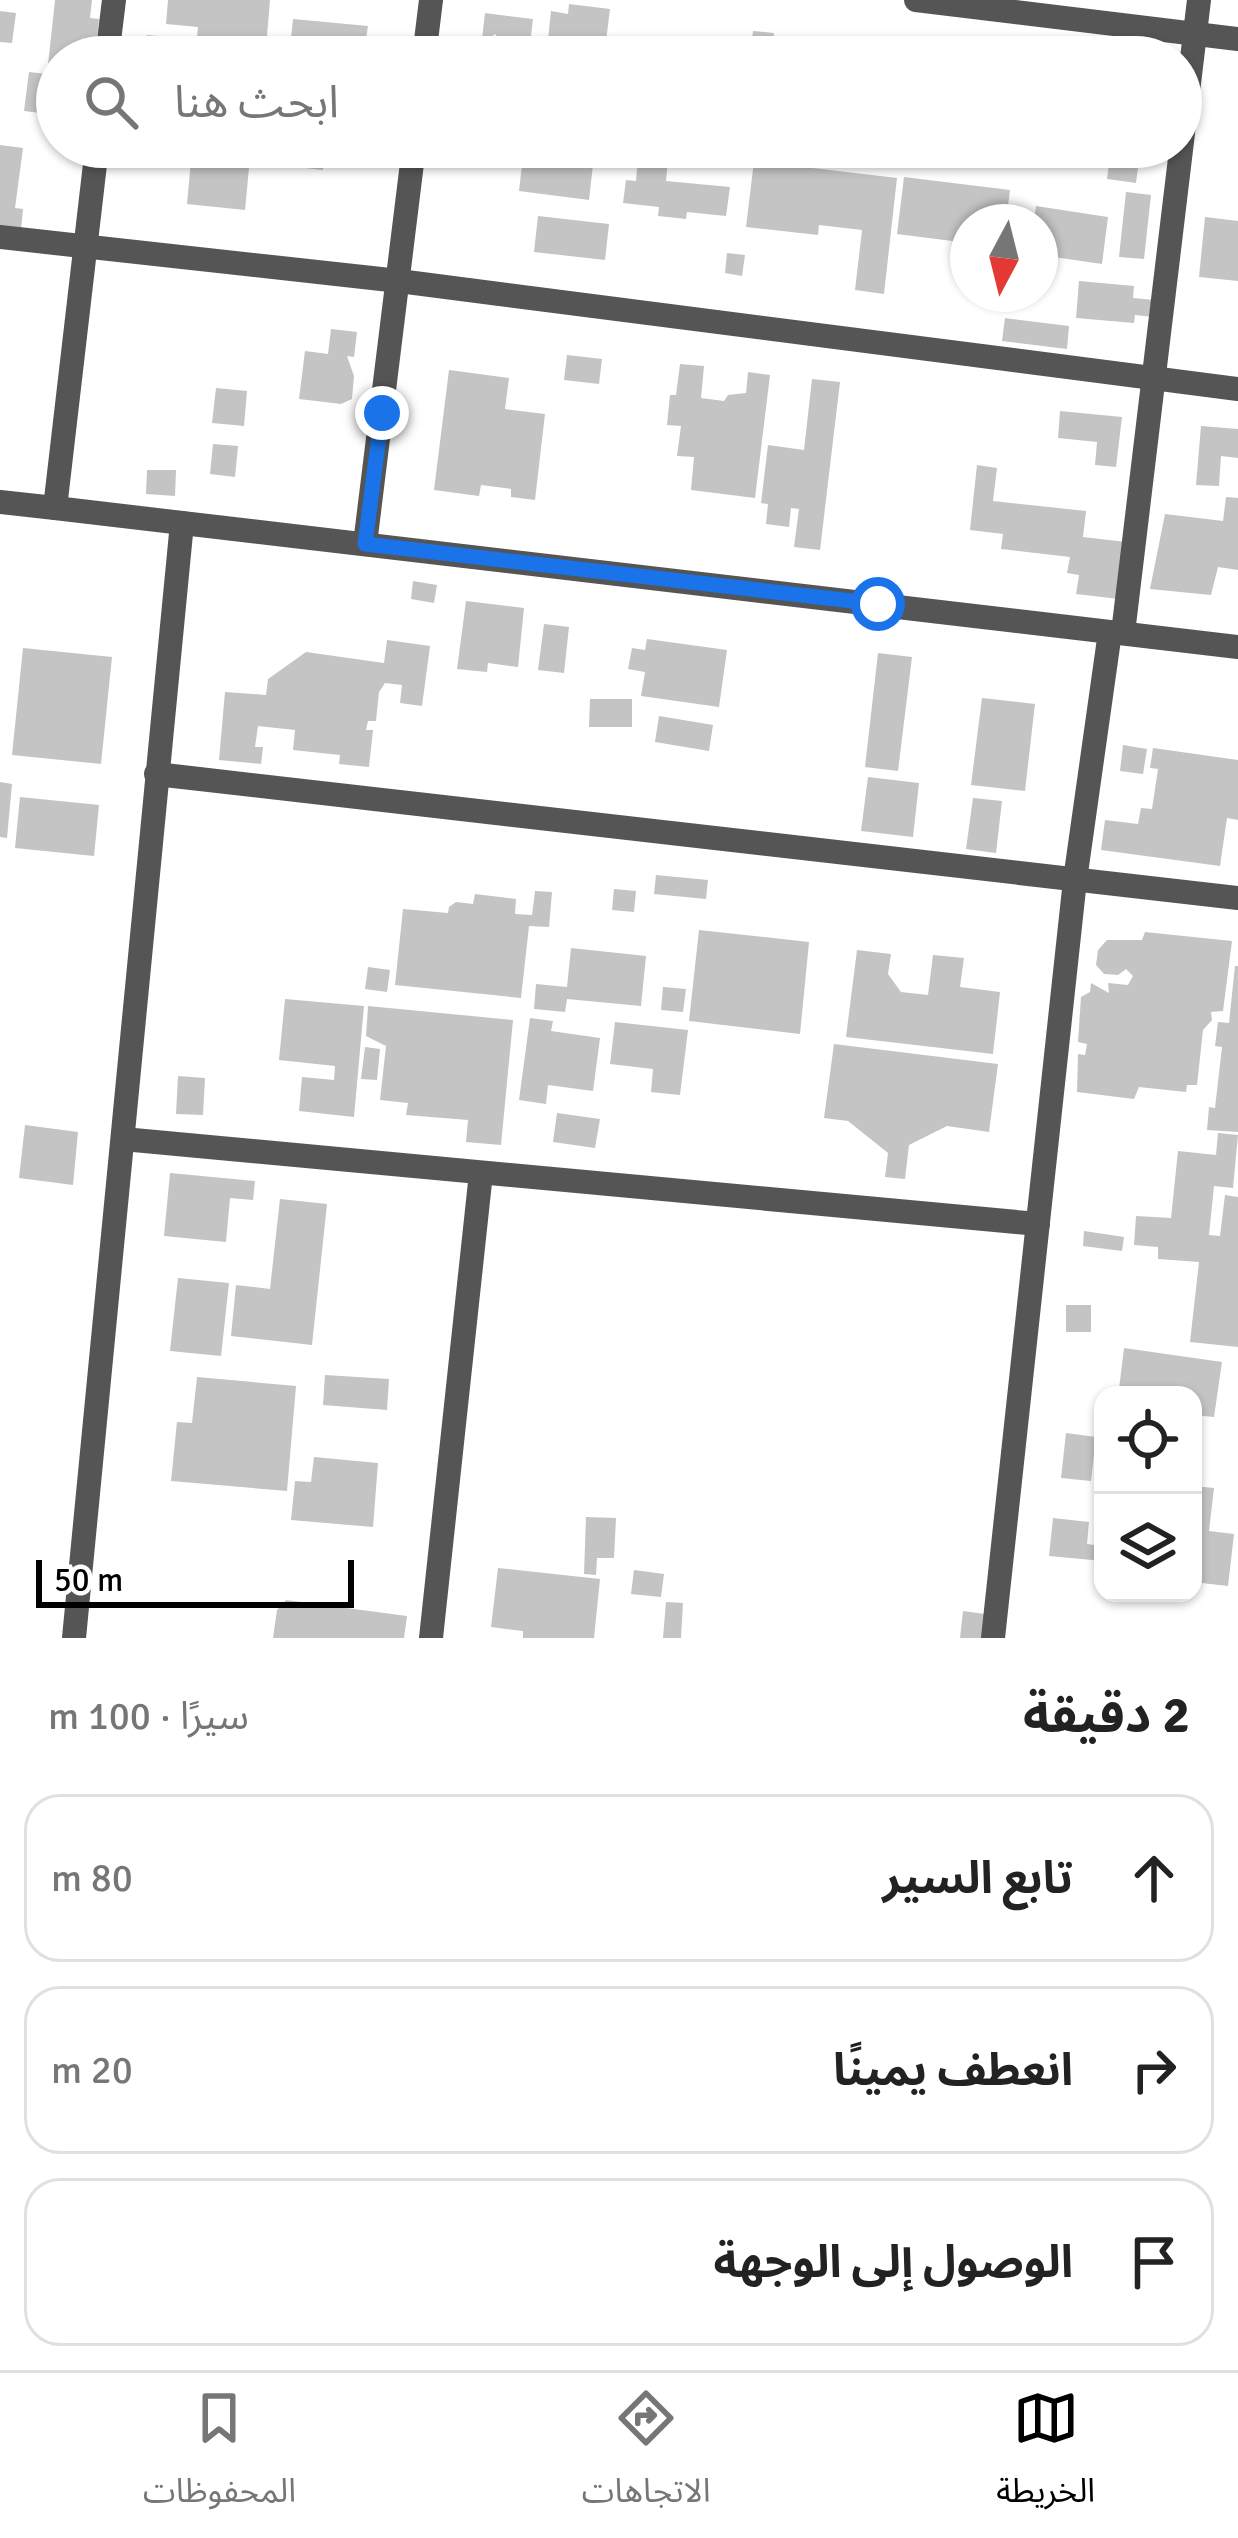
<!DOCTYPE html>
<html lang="ar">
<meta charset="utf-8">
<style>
body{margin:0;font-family:Signika,"Noto Sans Arabic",sans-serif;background:#f2f2f2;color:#222;direction:rtl}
.controls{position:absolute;right:36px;bottom:36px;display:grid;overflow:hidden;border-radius:24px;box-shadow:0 3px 9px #0004}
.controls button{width:108px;height:108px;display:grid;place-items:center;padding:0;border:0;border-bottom:3px solid #e0e0e0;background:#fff;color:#222;font:60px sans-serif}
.compass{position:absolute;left:950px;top:204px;width:108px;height:108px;border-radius:50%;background:#fff;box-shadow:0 3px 9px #0004;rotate:187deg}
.scale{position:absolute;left:36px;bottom:30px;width:318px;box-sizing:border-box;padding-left:12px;border:6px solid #000;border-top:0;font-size:33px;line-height:42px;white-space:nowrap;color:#000;-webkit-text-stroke:9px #fff;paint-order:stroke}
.stop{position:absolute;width:36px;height:36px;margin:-27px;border:9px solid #1a73e8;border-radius:50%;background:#fff}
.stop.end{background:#1a73e8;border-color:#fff;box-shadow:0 3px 12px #0008}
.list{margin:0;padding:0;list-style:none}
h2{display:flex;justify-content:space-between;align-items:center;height:156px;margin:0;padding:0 48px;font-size:51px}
h2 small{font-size:39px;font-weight:400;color:#767676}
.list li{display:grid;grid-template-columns:78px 1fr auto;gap:36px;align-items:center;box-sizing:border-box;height:168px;margin:0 24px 24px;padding:0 24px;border:3px solid #e0e0e0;border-radius:36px}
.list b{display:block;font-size:45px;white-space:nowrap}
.list em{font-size:39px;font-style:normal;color:#767676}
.icon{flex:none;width:66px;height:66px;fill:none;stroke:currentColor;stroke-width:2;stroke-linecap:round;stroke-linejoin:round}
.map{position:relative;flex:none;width:1238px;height:1638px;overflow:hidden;direction:ltr}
.search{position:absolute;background:#fff;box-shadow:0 3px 9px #0004;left:36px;right:36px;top:36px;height:132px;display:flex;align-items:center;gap:30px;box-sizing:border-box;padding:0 42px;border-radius:66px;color:#767676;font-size:45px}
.sheet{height:732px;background:#fff}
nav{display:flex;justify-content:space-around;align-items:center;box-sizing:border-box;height:168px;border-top:3px solid #e0e0e0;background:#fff;font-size:33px;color:#767676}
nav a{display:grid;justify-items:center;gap:6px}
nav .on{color:#000}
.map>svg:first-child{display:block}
.building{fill:#c4c4c4}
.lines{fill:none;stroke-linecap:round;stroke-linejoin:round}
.minor{stroke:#555;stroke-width:24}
.tertiary{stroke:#555;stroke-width:24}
.route{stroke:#1a73e8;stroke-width:15}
</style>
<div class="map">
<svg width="1238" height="1638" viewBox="0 0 1238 1638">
<rect width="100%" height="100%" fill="#fff"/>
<g class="building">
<path d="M 55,0 L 92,0 L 90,18 L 99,19 L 95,57 L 57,57 L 57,115 L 24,111 L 29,72 L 47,74 Z"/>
<path d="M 168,0 L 270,0 L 266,48 L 286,51 L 285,57 L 195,56 L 198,27 L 166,24 Z"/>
<path d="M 569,4 L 610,9 L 604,57 L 561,57 L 563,42 L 548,40 L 551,11 L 568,14 Z"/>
<path d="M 0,11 L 16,13 L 12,43 L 0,42 Z"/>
<path d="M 485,13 L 533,19 L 529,53 L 538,57 L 515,57 L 495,34 L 481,47 Z"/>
<path d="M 293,19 L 368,26 L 366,39 L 389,41 L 388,57 L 289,57 Z"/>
<path d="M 753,31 L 774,33 L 772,57 L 750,57 Z"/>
<path d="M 147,35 L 188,39 L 186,57 L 144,57 Z"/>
<path d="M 903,37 L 932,41 L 930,57 L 900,57 Z"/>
<path d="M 714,43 L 745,46 L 744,57 L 712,57 Z"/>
<path d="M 0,145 L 23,148 L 15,208 L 23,209 L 21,230 L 0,228 Z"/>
<path d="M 135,147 L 251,147 L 245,210 L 187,204 L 191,160 L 134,154 Z"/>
<path d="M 255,147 L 350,147 L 350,153 L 325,150 L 323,170 L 253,162 Z"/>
<path d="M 524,147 L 595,147 L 589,200 L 519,191 Z"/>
<path d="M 690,147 L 720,147 L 719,163 L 690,160 Z"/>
<path d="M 726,147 L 799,147 L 798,158 L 726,150 Z"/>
<path d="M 1030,147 L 1103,147 L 1101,159 L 1058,154 L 1057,166 L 1028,162 Z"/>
<path d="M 1110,155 L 1139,160 L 1136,183 L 1107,179 Z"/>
<path d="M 638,157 L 668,160 L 666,181 L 730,187 L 726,216 L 687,212 L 686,219 L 658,216 L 659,207 L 623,203 L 626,180 L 636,181 Z"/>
<path d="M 754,161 L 897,178 L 884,294 L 855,290 L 862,230 L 819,225 L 818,235 L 746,227 Z"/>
<path d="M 904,177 L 1010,190 L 1006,222 L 968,222 L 968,274 L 956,272 L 960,242 L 897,234 Z"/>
<path d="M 1126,192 L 1151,195 L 1144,259 L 1119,257 Z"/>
<path d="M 1036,206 L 1108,217 L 1102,264 L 1040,255 L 1040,222 L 1034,222 Z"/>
<path d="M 538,216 L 609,224 L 605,260 L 534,252 Z"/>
<path d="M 1205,217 L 1238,221 L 1238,281 L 1199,277 Z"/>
<path d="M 727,253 L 745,255 L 742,276 L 725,273 Z"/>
<path d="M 1079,281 L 1134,286 L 1133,298 L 1154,300 L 1153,317 L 1135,315 L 1134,323 L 1076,318 Z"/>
<path d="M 1005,318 L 1069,326 L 1067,349 L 1002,341 Z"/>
<path d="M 331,329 L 357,332 L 354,357 L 347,356 L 354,376 L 352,399 L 341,404 L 299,399 L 305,351 L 328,354 Z"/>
<path d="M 567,355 L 602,359 L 599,384 L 564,380 Z"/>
<path d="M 680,364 L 704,366 L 701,398 L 724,401 L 728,395 L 746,393 L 748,372 L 770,375 L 755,498 L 691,490 L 694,457 L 677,456 L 681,426 L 667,425 L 670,395 L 676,395 Z"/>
<path d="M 449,370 L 509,378 L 505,409 L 545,414 L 535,500 L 511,497 L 511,489 L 481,485 L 479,496 L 434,490 Z"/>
<path d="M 812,379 L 840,382 L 820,550 L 794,547 L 799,509 L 791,508 L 789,527 L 766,524 L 768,504 L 761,503 L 768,445 L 804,450 Z"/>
<path d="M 216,388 L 247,391 L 244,426 L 212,423 Z"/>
<path d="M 1060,411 L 1122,417 L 1116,467 L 1095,465 L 1097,442 L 1058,438 Z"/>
<path d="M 1201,426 L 1238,429 L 1238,458 L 1221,456 L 1219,486 L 1196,485 Z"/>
<path d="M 213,444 L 238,446 L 235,477 L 210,474 Z"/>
<path d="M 977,465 L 997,468 L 993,501 L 1086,511 L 1083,537 L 1126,542 L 1119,599 L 1076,594 L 1079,575 L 1067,573 L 1070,557 L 1001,549 L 1003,534 L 970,530 Z"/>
<path d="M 147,470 L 176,470 L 175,496 L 146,494 Z"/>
<path d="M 1226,497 L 1238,498 L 1238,570 L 1218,567 L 1211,595 L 1150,589 L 1165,514 L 1223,521 Z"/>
<path d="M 413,581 L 437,585 L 434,603 L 411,599 Z"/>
<path d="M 466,601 L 524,608 L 518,667 L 488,663 L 487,672 L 457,669 Z"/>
<path d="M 544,624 L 569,627 L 564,673 L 538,670 Z"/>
<path d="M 647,639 L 727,650 L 719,707 L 641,696 L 645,672 L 628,669 L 632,648 L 645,650 Z"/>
<path d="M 387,640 L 430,646 L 422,706 L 400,703 L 402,685 L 385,683 L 379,692 L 376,721 L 368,721 L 366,730 L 373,730 L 369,767 L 339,764 L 340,755 L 293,750 L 295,730 L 258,726 L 255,747 L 263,747 L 261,764 L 219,760 L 225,692 L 266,695 L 268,679 L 306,652 L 384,663 Z"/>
<path d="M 23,648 L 112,657 L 101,764 L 12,755 Z"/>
<path d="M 878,653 L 912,657 L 898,771 L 865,767 Z"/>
<path d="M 982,698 L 1035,704 L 1025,791 L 971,785 Z"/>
<path d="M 590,699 L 632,699 L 632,727 L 589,727 Z"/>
<path d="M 659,716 L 713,725 L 709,751 L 655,742 Z"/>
<path d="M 1123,745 L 1147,749 L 1143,774 L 1120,771 Z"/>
<path d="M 1153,748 L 1238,760 L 1238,820 L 1227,818 L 1220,866 L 1101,850 L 1105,820 L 1138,824 L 1141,808 L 1152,809 L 1158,769 L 1150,768 Z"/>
<path d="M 868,777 L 919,783 L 913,837 L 861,831 Z"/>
<path d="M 0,782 L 12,784 L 7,838 L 0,837 Z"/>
<path d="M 20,797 L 99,805 L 94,856 L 15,848 Z"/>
<path d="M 973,798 L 1002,801 L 996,853 L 966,849 Z"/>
<path d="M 656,875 L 708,880 L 706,899 L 654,894 Z"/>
<path d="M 614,889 L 636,891 L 634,912 L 612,910 Z"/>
<path d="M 535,891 L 552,892 L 549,927 L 529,926 L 521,998 L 395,985 L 403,909 L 448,913 L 449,907 L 456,902 L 473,904 L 475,894 L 516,899 L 515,914 L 532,915 Z"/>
<path d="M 699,930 L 809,942 L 800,1034 L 689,1021 Z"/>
<path d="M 1145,932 L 1232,941 L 1223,1011 L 1211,1012 L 1212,1020 L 1203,1030 L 1197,1085 L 1187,1085 L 1186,1092 L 1139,1087 L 1134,1099 L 1077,1092 L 1078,1054 L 1085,1055 L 1087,1044 L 1078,1042 L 1081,997 L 1090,992 L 1091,983 L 1109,993 L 1108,983 L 1128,985 L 1133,976 L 1126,969 L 1118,975 L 1104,974 L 1096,965 L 1098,950 L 1107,940 L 1142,940 Z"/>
<path d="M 571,948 L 646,956 L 641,1006 L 567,999 L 565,1012 L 534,1009 L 536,984 L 567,987 Z"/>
<path d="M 857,950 L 891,954 L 888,974 L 901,992 L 928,995 L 933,955 L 964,958 L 960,987 L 1000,992 L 993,1054 L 846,1037 Z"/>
<path d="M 1235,966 L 1238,966 L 1238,1132 L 1207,1130 L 1209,1107 L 1215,1108 L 1222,1047 L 1215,1046 L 1218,1022 L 1229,1023 Z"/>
<path d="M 368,967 L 390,970 L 387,992 L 365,989 Z"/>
<path d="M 663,987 L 686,989 L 683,1012 L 661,1010 Z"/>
<path d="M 285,999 L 364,1006 L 354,1117 L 299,1111 L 302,1077 L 334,1080 L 335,1066 L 279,1060 Z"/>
<path d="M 368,1006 L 513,1020 L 501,1145 L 466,1142 L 468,1120 L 406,1115 L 408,1103 L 380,1100 L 386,1046 L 366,1036 Z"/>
<path d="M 530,1018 L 553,1021 L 551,1031 L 600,1038 L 593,1091 L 548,1085 L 546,1104 L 519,1100 Z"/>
<path d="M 615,1022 L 688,1030 L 680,1095 L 651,1092 L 653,1069 L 610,1064 Z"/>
<path d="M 834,1044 L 998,1064 L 989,1132 L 947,1126 L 909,1145 L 905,1179 L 885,1177 L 888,1153 L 848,1121 L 824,1118 Z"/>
<path d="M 365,1047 L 380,1049 L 377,1080 L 361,1079 Z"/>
<path d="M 178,1076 L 205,1078 L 203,1115 L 176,1114 Z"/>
<path d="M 557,1113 L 600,1119 L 595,1148 L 553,1142 Z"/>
<path d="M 25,1125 L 78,1132 L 73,1185 L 19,1178 Z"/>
<path d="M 1218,1133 L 1238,1135 L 1233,1188 L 1214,1186 L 1209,1235 L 1220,1236 L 1225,1195 L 1238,1197 L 1238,1347 L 1190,1342 L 1199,1262 L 1158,1259 L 1158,1247 L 1134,1245 L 1136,1216 L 1171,1218 L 1178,1151 L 1216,1155 Z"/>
<path d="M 170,1173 L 255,1181 L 253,1200 L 230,1198 L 226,1242 L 164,1236 Z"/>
<path d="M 280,1199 L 327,1204 L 312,1345 L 231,1336 L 236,1285 L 270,1289 Z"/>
<path d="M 1084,1231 L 1124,1237 L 1122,1251 L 1083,1246 Z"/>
<path d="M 178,1278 L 229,1283 L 221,1356 L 170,1351 Z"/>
<rect x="1066" y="1305" width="25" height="27"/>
<path d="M 1124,1348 L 1222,1362 L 1214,1417 L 1193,1415 L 1193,1395 L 1147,1395 L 1119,1389 Z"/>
<path d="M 325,1375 L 389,1379 L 387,1410 L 323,1405 Z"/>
<path d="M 197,1377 L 296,1386 L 287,1491 L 171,1481 L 177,1422 L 192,1423 Z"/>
<path d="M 1066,1433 L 1096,1437 L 1091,1481 L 1061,1478 Z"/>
<path d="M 314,1457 L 378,1463 L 373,1527 L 291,1520 L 295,1481 L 311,1482 Z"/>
<path d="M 1193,1486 L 1214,1488 L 1209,1531 L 1234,1534 L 1228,1586 L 1193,1582 Z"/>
<path d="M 586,1517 L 616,1518 L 614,1558 L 597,1558 L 596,1575 L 584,1574 Z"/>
<path d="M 1053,1518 L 1089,1522 L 1087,1544 L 1103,1546 L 1103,1561 L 1049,1556 Z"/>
<path d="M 498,1568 L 600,1579 L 594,1638 L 523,1638 L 523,1631 L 491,1627 Z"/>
<path d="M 634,1570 L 664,1574 L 661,1597 L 631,1594 Z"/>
<path d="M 286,1600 L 407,1616 L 404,1638 L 273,1638 L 277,1610 Z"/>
<path d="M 666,1602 L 683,1603 L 681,1638 L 663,1638 Z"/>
<path d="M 963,1611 L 985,1614 L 982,1638 L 960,1638 Z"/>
</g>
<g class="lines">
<g class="minor">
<path d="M 916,0 L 1238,39"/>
<path d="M 424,57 L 431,0"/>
<path d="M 0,237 L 399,281 L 1238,389"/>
<path d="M 55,508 L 1238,647"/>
<path d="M 365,544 L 414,147"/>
<path d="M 1123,633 L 1199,0"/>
<path d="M 156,774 L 1238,898"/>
<path d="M 123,1139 L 1038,1224"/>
<path d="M 74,1638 L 182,523"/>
<path d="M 431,1638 L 481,1173"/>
<path d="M 993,1638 L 1075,880 L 1110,632"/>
</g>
<g class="tertiary">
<path d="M 107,57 L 114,0"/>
<path d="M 0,502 L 55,508 L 97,147"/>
</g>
</g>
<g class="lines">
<path class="route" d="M 382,413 L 365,544 L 878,604"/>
</g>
</svg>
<div class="controls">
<button><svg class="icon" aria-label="locate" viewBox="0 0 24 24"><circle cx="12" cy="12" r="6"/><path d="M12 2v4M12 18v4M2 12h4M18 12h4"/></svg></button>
<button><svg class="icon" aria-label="layers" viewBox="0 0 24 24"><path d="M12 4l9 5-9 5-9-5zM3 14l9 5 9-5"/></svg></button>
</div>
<svg class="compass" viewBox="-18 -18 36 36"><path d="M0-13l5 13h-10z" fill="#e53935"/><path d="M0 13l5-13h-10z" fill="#767676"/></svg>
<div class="scale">50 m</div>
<div class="stop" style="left:878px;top:604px"></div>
<div class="stop end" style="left:382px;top:413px"></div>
<div class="search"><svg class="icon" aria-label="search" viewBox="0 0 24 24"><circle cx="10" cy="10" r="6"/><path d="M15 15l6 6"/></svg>ابحث هنا</div>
</div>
<section class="sheet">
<h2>2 دقيقة<small>سيرًا · 100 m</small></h2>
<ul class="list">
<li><svg class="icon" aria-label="ahead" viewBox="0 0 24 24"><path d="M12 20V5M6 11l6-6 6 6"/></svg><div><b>تابع السير</b></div><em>80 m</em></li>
<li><svg class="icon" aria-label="right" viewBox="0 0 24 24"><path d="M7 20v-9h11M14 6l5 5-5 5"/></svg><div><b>انعطف يمينًا</b></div><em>20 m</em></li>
<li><svg class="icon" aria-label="arrive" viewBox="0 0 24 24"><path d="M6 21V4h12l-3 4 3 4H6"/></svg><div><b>الوصول إلى الوجهة</b></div></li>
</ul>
</section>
<nav>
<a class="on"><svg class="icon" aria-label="map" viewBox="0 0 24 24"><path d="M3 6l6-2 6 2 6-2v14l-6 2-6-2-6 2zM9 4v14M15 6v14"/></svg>الخريطة</a>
<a><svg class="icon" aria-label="directions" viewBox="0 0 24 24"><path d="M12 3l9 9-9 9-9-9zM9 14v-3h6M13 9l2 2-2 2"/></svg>الاتجاهات</a>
<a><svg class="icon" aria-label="saved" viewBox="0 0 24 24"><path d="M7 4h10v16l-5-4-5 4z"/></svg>المحفوظات</a>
</nav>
